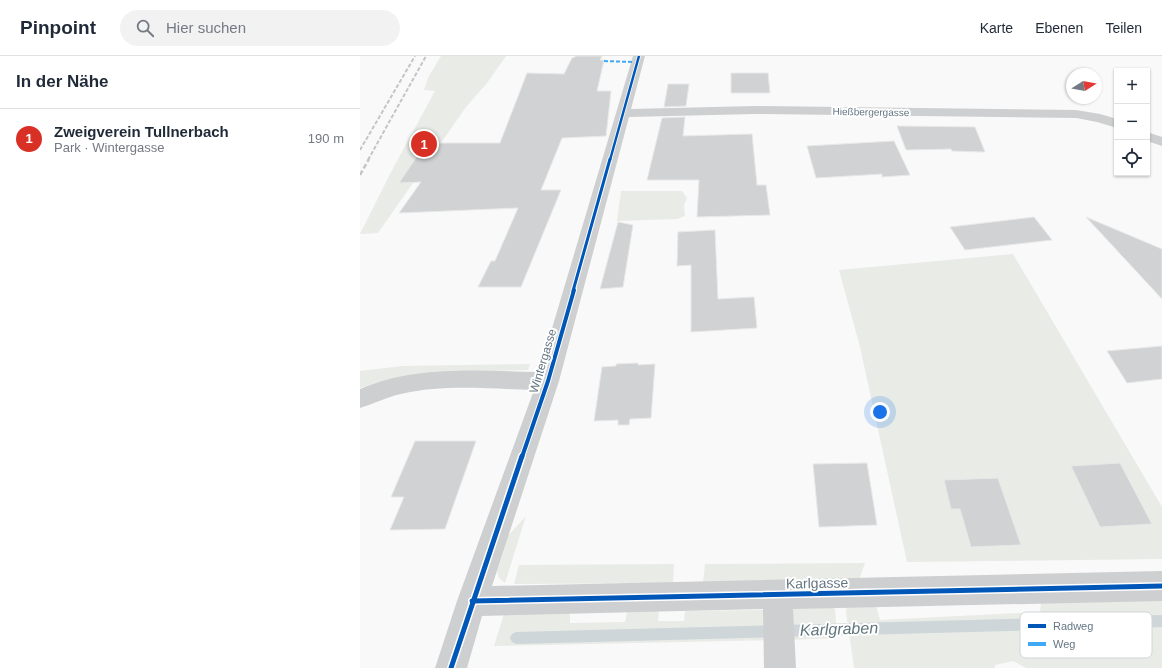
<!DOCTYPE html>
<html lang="de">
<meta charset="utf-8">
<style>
body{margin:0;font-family:Arial,sans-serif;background:#f2f2f3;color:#1f2937}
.controls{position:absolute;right:12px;top:12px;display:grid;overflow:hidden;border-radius:0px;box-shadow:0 1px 3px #0004}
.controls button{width:36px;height:36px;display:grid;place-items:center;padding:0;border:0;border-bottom:1px solid #e0e1e3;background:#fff;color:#1f2937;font:20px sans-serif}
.compass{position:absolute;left:706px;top:12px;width:36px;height:36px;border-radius:50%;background:#fff;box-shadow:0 1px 3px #0004;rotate:79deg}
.you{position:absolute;left:520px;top:356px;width:14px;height:14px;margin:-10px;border:3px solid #fff;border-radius:50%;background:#1a73e8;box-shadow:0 0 0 6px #1a73e833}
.badge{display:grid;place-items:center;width:26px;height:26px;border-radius:50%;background:#d93025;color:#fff;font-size:13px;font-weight:700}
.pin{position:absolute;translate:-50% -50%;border:2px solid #fff;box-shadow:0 1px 4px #0006}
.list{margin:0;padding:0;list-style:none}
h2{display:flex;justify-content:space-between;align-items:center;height:52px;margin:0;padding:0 16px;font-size:17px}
h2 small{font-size:13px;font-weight:400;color:#747a83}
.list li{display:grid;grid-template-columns:26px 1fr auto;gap:12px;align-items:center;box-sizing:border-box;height:60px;padding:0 16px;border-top:1px solid #e0e1e3}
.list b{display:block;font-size:15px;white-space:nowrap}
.list p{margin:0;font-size:13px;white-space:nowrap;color:#747a83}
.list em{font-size:13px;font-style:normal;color:#747a83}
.icon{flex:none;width:22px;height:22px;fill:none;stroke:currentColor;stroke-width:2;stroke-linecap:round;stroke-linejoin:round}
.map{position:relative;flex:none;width:802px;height:612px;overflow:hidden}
header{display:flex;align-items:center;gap:24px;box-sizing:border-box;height:56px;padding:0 20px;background:#fff;border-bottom:1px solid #e0e1e3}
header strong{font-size:19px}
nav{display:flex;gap:22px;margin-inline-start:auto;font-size:14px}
.search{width:280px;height:36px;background:#f2f2f3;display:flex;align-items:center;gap:10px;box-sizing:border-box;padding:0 14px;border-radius:22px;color:#747a83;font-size:15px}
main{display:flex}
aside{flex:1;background:#fff}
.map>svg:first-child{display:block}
.green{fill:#e8ebe6}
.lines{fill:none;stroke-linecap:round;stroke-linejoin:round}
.stream{fill:#ced6d9;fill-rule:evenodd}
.building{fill:#d0d2d3;stroke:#e8e8e8}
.minor{fill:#cecfd0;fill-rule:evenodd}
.rail-far1{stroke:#c3c5c6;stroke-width:2;stroke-dasharray:4 2;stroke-linecap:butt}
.rail{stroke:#c3c5c6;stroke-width:2.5;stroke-dasharray:5 2.5;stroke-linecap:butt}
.quiet{stroke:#3fa9f5;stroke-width:2;stroke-dasharray:4 2;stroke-linecap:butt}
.cycleway-far3-casing{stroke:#fff;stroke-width:4}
.cycleway-far2-casing{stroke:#fff;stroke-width:5}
.cycleway-far1-casing{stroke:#fff;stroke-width:6}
.cycleway-casing{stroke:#fff;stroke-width:8}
.cycleway-far3{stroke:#0057b8;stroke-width:2.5}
.cycleway-far2{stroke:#0057b8;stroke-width:3}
.cycleway-far1{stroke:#0057b8;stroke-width:4}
.cycleway{stroke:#0057b8;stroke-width:5}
.labels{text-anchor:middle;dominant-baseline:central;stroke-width:4;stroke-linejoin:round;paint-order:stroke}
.far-street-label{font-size:10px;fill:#657683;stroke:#fff}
.street-label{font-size:12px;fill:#657683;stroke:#fff}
.near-street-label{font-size:14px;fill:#657683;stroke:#fff}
.near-water-label{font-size:16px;font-style:italic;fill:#60757c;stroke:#fff}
.key{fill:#fff;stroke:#d1d6da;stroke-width:1}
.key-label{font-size:11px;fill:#657683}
</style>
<header>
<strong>Pinpoint</strong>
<div class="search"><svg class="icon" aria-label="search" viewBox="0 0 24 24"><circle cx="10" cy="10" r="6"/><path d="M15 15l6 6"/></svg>Hier suchen</div>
<nav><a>Karte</a><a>Ebenen</a><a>Teilen</a></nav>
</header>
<main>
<aside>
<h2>In der Nähe<small></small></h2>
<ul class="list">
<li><span class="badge">1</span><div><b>Zweigverein Tullnerbach</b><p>Park · Wintergasse</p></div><em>190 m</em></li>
</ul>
</aside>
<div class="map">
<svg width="802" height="612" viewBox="0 0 802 612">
<rect width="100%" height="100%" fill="#f9f9f9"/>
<g class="green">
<path d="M 81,0 L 146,0 L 127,27 L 106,51 L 18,177 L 0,178 L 30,118 L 75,35 L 64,34 L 69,20 Z"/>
<path d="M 261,135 L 322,135 L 327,142 L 324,149 L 325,160 L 317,163 L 257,165 Z"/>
<path d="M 653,198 L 802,451 L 802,503 L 547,506 L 500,291 L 479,214 Z"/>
<path d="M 170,308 L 168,314 C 112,316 53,312 0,332 L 0,315 L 42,310 Z"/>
<path d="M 166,460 L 145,527 L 139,522 L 137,515 L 143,498 L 148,480 Z"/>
<path d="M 505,507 L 500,521 L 490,527 L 343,527 L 345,508 Z"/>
<path d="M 314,508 L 313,527 L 154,528 L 159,509 Z"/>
<path d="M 802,543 L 802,612 L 666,612 L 653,605 L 635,609 L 635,612 L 494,612 L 486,556 L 487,550 L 516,550 L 520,564 L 680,556 L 681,546 Z"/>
<path d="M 433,550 L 472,550 L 475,553 L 477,582 L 427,584 Z"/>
<path d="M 406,554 L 411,584 L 134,590 L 144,558 L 210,556 L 210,567 L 265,566 L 267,556 L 299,555 L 298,565 L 324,565 L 325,555 Z"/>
</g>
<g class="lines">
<path class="stream" d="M 802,559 L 802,571 L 156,588 L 152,586 L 150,582 L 152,578 L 156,576 Z"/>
</g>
<g class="building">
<path d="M 217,0 L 242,0 L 240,4 L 244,4 L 237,35 L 251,35 L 246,80 L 202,82 L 181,134 L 201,134 L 161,231 L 118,231 L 131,205 L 135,205 L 158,152 L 39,157 L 61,126 L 39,127 L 66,87 L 140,87 L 167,17 L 204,18 L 212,2 Z"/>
<path d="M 371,17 L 408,17 L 410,37 L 371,37 Z"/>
<path d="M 308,28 L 329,28 L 326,50 L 304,51 Z"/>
<path d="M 325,61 L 323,80 L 392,78 L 397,129 L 406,129 L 410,159 L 337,161 L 339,124 L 287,124 L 302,62 Z"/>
<path d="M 537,70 L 615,71 L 625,96 L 592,95 L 591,93 L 546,94 Z"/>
<path d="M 534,85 L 550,119 L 522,121 L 522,118 L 456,122 L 447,90 Z"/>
<path d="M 674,161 L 692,184 L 605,194 L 590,171 Z"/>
<path d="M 726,161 L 802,193 L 802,243 Z"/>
<path d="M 258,166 L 273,169 L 263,231 L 240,233 Z"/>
<path d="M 355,174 L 358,243 L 394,241 L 397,272 L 331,276 L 331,209 L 317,210 L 318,176 Z"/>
<path d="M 802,290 L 802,323 L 767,327 L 747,295 Z"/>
<path d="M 278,307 L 278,309 L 295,308 L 291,362 L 270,363 L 269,369 L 258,369 L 258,364 L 234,365 L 242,311 L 256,310 L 256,308 Z"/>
<path d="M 55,385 L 116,385 L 85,473 L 30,474 L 44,441 L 31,441 Z"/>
<path d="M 507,407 L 517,469 L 459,471 L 453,408 Z"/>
<path d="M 760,407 L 792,468 L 740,471 L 711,410 Z"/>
<path d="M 638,422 L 661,489 L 611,491 L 600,453 L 591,453 L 584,424 Z"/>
</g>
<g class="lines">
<g class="minor">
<path d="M 273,0 L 285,0 L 271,53 L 395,50 L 716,54 L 740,58 L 757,63 L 757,72 L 737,66 L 716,62 L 395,58 L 269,61 L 199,325 L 132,530 L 802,515 L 802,545 L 433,553 L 436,612 L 404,612 L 403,553 L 122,560 L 107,612 L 75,612 L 97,545 L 174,334 C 130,333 84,328 41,338 C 26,341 14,348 0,352 L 0,333 C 57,309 119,315 179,316 Z"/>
<path d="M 787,76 L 802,81 L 802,90 L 787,85 Z"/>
</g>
<g class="rail-far1">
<path d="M 0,94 L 55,0"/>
<path d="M 8,104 L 66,0"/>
</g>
<path class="rail" d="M 0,119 L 9,103"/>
<path class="quiet" d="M 244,5 L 272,6"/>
<g class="cycleway-far3-casing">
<path id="cycleway-far3" d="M 250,104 L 279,0"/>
</g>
<g class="cycleway-far2-casing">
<path id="cycleway-far2" d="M 213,235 L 250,103"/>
</g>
<g class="cycleway-far1-casing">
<path id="cycleway-far1" d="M 162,401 L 188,325 L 214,234"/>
</g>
<g class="cycleway-casing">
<g id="cycleway">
<path d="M 112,545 L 802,530"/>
<path d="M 91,612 L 162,400"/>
</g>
</g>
<use href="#cycleway-far3" class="cycleway-far3"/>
<use href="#cycleway-far2" class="cycleway-far2"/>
<use href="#cycleway-far1" class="cycleway-far1"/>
<use href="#cycleway" class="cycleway"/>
</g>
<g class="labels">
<g class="far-street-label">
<text transform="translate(511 56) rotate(1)">Hießbergergasse</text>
</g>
<g class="street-label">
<text transform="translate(183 305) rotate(-73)">Wintergasse</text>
</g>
<g class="near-street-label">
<text transform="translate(457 527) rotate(-1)">Karlgasse</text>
</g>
<g class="near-water-label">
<text transform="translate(479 573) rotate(-2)">Karlgraben</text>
</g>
</g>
<rect x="660" y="556" width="132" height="46" rx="6" class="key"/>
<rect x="668" y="568" width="18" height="4" fill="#0057b8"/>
<rect x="668" y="586" width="18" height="4" fill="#3fa9f5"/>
<g class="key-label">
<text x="693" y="574">Radweg</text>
<text x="693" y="592">Weg</text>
</g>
</svg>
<div class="controls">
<button>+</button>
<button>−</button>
<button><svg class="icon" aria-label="locate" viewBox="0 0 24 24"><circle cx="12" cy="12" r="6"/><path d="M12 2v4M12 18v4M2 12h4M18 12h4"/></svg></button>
</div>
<svg class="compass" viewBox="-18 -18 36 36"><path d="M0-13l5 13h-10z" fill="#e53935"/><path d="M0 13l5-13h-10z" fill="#747a83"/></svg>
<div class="you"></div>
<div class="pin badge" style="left:64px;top:88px">1</div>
</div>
</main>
